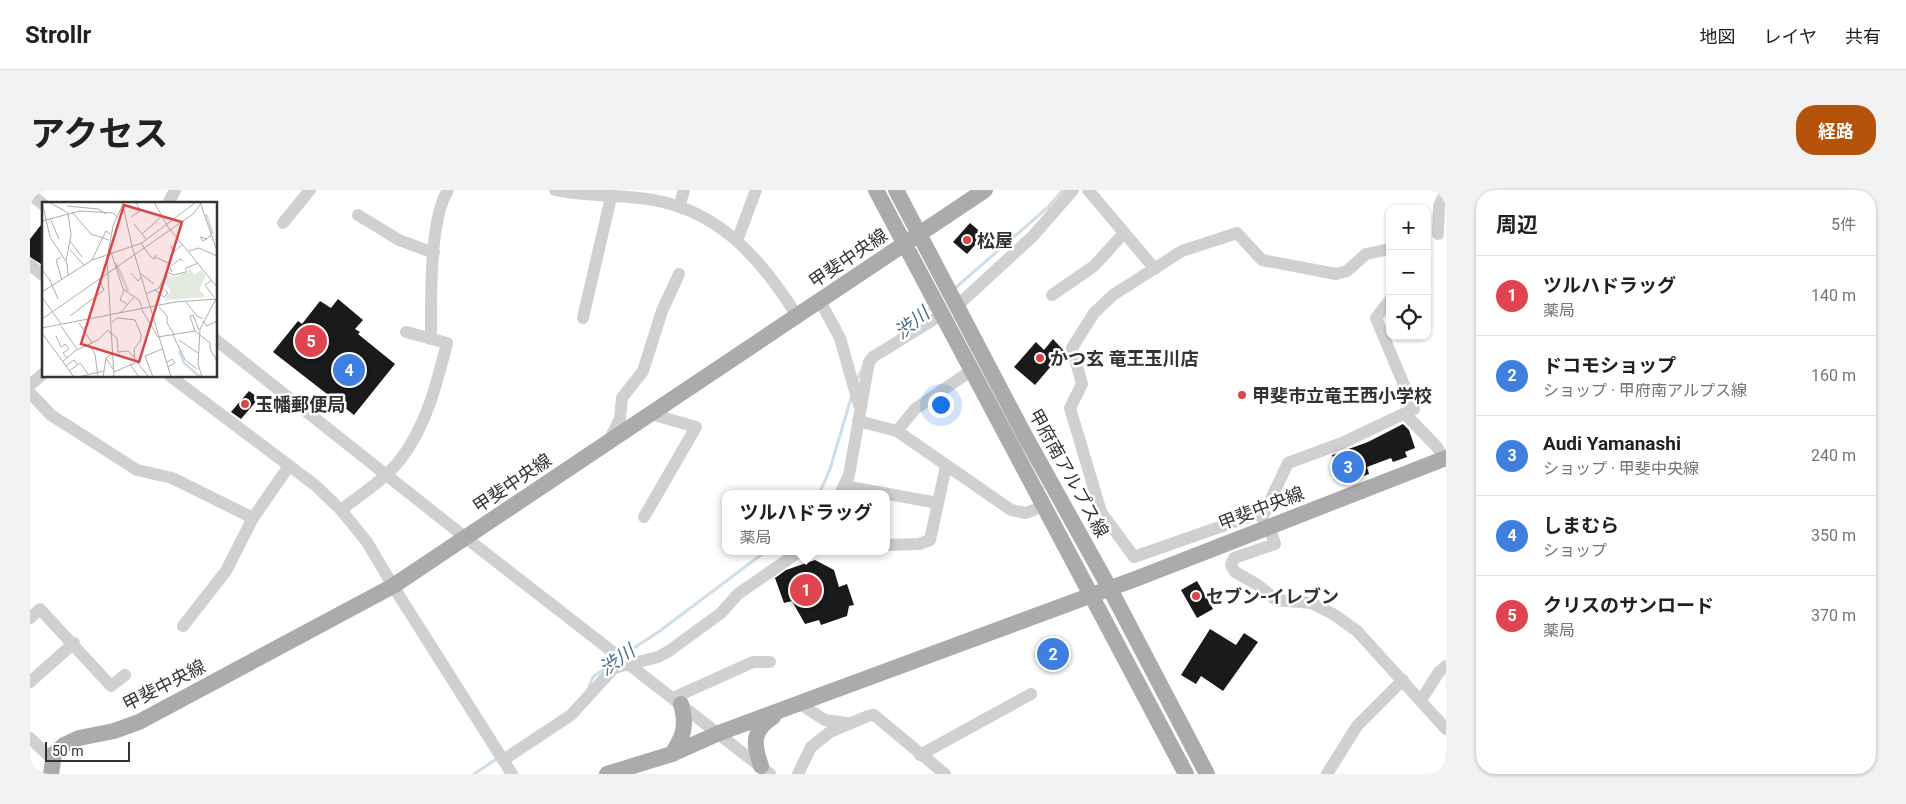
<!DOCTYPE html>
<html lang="ja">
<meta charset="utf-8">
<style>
body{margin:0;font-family:Roboto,"Noto Sans JP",sans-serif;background:#f2f2f2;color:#202124}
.controls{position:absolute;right:15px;top:15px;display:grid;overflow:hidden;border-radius:10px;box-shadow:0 1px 4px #0004}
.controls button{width:45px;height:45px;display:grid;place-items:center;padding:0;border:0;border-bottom:1px solid #e0e0e0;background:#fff;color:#202124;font:25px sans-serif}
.scale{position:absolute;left:15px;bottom:12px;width:85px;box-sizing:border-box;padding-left:5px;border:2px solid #333;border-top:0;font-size:14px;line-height:18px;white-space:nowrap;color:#333;-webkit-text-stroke:4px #fff;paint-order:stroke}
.you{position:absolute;left:910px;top:214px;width:18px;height:18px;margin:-12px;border:4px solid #fff;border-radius:50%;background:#1a73e8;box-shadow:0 0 0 8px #1a73e833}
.badge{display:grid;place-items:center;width:32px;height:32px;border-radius:50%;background:#b45309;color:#fff;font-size:16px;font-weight:700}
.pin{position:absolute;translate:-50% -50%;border:2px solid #fff;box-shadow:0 1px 5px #0006}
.popup{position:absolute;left:692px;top:300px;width:168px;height:65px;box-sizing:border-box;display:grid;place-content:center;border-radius:10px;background:#fff;filter:drop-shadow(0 1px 4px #0005);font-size:16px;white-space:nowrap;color:#757577}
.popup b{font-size:19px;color:#202124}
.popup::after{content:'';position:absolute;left:50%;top:100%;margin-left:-10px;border:10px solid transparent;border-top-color:#fff}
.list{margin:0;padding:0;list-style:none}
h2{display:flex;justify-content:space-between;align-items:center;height:65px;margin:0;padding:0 20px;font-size:21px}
h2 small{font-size:16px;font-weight:400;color:#757577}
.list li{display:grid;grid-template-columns:32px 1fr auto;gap:15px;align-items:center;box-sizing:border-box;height:80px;padding:0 20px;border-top:1px solid #e0e0e0}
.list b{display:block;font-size:19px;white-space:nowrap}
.list p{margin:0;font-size:16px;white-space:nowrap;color:#757577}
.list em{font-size:16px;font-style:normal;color:#757577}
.icon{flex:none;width:28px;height:28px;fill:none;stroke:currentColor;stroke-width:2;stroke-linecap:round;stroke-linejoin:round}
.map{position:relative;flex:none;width:1416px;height:584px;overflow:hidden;border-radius:20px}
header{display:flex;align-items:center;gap:30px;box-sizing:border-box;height:70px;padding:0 25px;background:#fff;border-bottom:1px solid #e0e0e0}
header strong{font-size:24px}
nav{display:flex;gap:28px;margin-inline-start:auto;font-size:18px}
.intro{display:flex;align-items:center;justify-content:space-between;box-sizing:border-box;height:120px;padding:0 30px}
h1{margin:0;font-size:35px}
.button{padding:12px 22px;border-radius:20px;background:#b45309;color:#fff;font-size:18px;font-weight:700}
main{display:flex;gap:30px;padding:0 30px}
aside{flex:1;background:#fff;border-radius:20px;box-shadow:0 1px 4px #0004}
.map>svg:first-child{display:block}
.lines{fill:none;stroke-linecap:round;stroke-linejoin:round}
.stream{stroke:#cedee9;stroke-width:3}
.building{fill:#1a1a1a}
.minor{stroke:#d0d0d0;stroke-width:12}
.major{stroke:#ababab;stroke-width:16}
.poi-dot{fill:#d84648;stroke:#fff;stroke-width:2}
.labels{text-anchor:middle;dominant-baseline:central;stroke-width:5;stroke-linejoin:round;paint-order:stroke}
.poi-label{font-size:18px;font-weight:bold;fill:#333;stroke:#fff;text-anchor:start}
.street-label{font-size:18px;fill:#333;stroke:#fff}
.water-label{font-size:19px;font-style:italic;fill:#466f90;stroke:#fff}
.inset-river{fill:none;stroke:#cedee9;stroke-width:2.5}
.inset-road{fill:none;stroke:#adadad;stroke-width:1}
.view{fill:#d84648;fill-opacity:0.15;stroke:#d84648;stroke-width:2.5}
.inset-edge{fill:none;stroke:#333;stroke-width:2.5}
</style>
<header>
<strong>Strollr</strong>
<nav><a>地図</a><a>レイヤ</a><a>共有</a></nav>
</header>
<div class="intro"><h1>アクセス</h1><a class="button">経路</a></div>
<main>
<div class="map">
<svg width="1416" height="584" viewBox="0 0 1416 584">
<rect width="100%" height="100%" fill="#fff"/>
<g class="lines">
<g class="stream">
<path d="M 924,99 L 1018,17 L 1033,0"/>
<path d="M 872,142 L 902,117"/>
<path d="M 827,190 L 833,177"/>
<path d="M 789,304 L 800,279 L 822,205"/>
<path d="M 593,465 L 627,443 L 736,361"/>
<path d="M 558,499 L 563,487 L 588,469"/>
<path d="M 444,584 L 468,568"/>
</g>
</g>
<g class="building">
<path d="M 14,31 L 14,71 L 11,74 L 0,67 L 0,49 Z"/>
<path d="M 940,33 L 954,45 L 937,64 L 923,52 Z"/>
<path d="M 308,109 L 333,130 L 325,139 L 330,142 L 328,144 L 365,174 L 324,225 L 243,162 L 268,131 L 272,134 L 290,111 L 301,118 Z"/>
<path d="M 1023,149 L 1034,161 L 1005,195 L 984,177 L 1006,152 L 1014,160 Z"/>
<path d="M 219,201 L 229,208 L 211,229 L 201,222 Z"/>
<path d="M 1373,234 L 1379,240 L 1385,258 L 1375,262 L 1377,267 L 1363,272 L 1361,268 L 1337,277 L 1339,284 L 1313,293 L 1302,265 L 1338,252 Z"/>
<path d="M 785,370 L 804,380 L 809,397 L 817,394 L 824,415 L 819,416 L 817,426 L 791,435 L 789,430 L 775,434 L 762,411 L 754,413 L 745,388 L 756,380 Z"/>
<path d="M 1167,391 L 1183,419 L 1167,428 L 1151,400 Z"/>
<path d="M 1180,439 L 1206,455 L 1214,443 L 1228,452 L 1193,501 L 1171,486 L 1166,494 L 1151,485 Z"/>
<path d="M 1032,452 L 1037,469 L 1013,476 L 1008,459 Z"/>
</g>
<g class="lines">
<g class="minor">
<path d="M 525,0 C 553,6 580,5 609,8 C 684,15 729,65 767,126"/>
<path d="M 1058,0 L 1125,79"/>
<path d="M 0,4 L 14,15"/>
<path d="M 138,14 L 145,0"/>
<path d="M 649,17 L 654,0"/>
<path d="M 328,25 L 369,50 L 404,63"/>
<path d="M 253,33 L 280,0"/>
<path d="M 1408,44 L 1409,16 L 1416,1"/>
<path d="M 707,51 L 726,0"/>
<path d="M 0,75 L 14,86"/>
<path d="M 1022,105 L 1064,76 L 1094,43"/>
<path d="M 790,111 L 810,148 L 829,215"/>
<path d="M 928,115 L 1003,46 L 1043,0"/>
<path d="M 553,128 L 581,7"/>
<path d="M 401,149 C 401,112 399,30 418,0"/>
<path d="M 186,150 L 436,348 L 740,584"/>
<path d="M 140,186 L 285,295 L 311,320 L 337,352 L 363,396 L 482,584"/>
<path d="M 0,195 L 14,183"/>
<path d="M 0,203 L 21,225 L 107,280 L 142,288 L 223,328"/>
<path d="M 1375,224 L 1407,257 L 1414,269"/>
<path d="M 828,231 L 867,241 L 981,320 L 996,323 L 1013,316"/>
<path d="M 867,241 L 885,219 L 942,180"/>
<path d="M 579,251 L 590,229 L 592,208 L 613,181 L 632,121 L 649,84"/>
<path d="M 814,296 L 908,313"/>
<path d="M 810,304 L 819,285 L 839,172 L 843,167 L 911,125"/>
<path d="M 311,320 C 330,305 354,290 370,270 C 396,237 407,193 417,153 L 376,142"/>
<path d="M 1235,321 L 1104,367 L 1071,322 L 1040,218 L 1052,194 L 1042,158 L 1064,123 L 1083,105 L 1152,61 L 1207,43 L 1232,70 L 1306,84 L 1317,81 L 1336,64 L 1360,59"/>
<path d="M 614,327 L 666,237 L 621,224"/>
<path d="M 1232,328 L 1258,273 L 1312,253 L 1384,219 L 1346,128 L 1360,110"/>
<path d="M 1239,336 L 1245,354 L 1204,368 L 1201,375 L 1205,382 L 1228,395 L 1246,410 L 1281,413 L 1303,424 L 1327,441 L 1416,539"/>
<path d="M 856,355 L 889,354 L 900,350 L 916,276"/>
<path d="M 0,428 L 10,419 L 81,496 L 95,485"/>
<path d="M 153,436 L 196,381 L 223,328 L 259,276"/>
<path d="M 0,492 L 44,453"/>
<path d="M 643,508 L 723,472 L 740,472"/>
<path d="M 1391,510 L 1409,482 L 1416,476"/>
<path d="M 770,514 L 795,530 L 817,533"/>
<path d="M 0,548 L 23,570"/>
<path d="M 890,565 L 1001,504"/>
<path d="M 473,570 L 541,525 L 584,478 L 628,467 L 639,461 L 691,423 L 708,404 L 770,361"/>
<path d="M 768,584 L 781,557 L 800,542 L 838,526 L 844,525 L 915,584"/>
<path d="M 1297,584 L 1327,536 L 1373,490"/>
</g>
<g class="major">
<path d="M 846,0 L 1156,584"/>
<path d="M 866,0 L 995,246 L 1080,399 L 1177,584"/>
<path d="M 642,564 C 654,545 657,536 651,514"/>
<path d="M 731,576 C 723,554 722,540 743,527"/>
<path d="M 21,584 L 24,564 L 34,555 L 49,548 L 84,541 L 109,532 L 363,396 L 955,0"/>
<path d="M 577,584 L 642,564 L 689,543 L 1108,388 L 1416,268"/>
</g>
</g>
<g class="poi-dot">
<circle cx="937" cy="50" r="5"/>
<circle cx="1010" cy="168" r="5"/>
<circle cx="1212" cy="205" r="5"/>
<circle cx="215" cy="214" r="5"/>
<circle cx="1166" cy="406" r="5"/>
</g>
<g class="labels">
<g class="poi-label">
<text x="947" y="50">松屋</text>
<text x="1020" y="168">かつ玄 竜王玉川店</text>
<text x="1222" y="205">甲斐市立竜王西小学校</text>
<text x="225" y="214">玉幡郵便局</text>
<text x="1176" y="406">セブン-イレブン</text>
</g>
<g class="street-label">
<text transform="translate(818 68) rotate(-34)">甲斐中央線</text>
<text transform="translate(1039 283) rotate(61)">甲府南アルプス線</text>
<text transform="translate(482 293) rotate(-34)">甲斐中央線</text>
<text transform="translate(1231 318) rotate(-21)">甲斐中央線</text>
<text transform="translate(134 495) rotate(-27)">甲斐中央線</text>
</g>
<g class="water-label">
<text transform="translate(882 133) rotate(-39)">渋川</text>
<text transform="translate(587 470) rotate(-35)">渋川</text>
</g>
</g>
<g transform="translate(12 12)">
<rect width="175" height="175" fill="#fff"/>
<path d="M 147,65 L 152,73 L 159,68 L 164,73 L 157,88 L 164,95 L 121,98 L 129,89 L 121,80 L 124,71 L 130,76 L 146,70 Z" fill="#e2e9dd"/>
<path class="inset-river" d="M 164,12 L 171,32M 74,61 L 86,89M 137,149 L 142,161 L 158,175"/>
<path class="inset-road" d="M 0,0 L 8,35 L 25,61 L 26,74M 7,0 L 26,11 L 29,33 L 24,59M 80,0 L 90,44 L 129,175M 112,0 L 126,25 L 175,85M 158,0 L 175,49M 25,4 L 56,7 L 64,12M 30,10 L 49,32 L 67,38M 89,15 L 98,9 L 94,0M 8,16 L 17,37M 0,19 L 38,9 L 71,11 L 75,15M 92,22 L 104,37M 100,32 L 120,14M 165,37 L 158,35 L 161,39 L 170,33M 28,39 L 40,55M 99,41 L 108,54 L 112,57 L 114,53M 129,44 L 132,50 L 140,43M 28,48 L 42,63M 147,49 L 157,46 L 175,54M 69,50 L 81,87 L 97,98 L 100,106M 19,55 L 14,58 L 20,78M 113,55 L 126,61 L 130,70M 50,58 L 64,29 L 68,32M 129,64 L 138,57 L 141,59M 0,68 L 8,78 L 16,97M 89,71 L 96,79 L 99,75M 98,71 L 112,82M 170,78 L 163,83 L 172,95M 82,88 L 78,98 L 85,102M 113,88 L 122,95 L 126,91 L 118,84M 0,90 L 50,58 L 100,41 L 154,0M 104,92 L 117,86 L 125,70 L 132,73 L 144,70 L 144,66 L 156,61M 0,95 L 19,122M 144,100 L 155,114 L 161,117M 117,105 L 125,114 L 125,121 L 132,132M 100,108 L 116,135 L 153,129 L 168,141 L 168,147 L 175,159M 78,111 L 92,95M 151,113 L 148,114 L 153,129M 151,113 L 157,128M 28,114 L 62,88 L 57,77M 0,117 L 151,12 L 160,0M 161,119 L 165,124 L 175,119M 70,120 L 75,116 L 93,118 L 99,132 L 99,138 L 92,147 L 93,161 L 72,170M 37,121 L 50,141M 19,124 L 35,147M 0,126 L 133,100 L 175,97M 0,131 L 32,175M 70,132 L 75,136 L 76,150 L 86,149 L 92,155M 131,133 L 143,158 L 155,167M 14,134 L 19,145 L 23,142 L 27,147 L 21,151 L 25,156M 137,138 L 156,151M 47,142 L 53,152 L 56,175M 70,152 L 64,156 L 71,167M 93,158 L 107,175M 20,160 L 33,149 L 56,138 L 66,128 L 69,132M 125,160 L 130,157 L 133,161 L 126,165M 88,162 L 97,175M 24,164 L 32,158 L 36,163M 27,169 L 38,161 L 46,172M 37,175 L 61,169M 61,175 L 64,156M 72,175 L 65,57 L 71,24 L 80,4M 111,175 L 103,154 L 120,147M 160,175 L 156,162 L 158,127 L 174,97"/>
<path class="view" d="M 82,3 L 140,20 L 97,160 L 39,142 Z"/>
<rect width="175" height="175" class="inset-edge"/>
</g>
</svg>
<div class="controls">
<button>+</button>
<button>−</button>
<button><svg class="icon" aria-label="locate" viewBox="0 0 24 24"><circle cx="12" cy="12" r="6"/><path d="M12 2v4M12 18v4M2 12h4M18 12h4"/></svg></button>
</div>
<div class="scale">50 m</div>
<div class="you"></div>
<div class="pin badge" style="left:776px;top:400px;background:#e0444e">1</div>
<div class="popup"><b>ツルハドラッグ</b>薬局</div>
<div class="pin badge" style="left:1023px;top:464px;background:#3f7fe0">2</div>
<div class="pin badge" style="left:1318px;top:277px;background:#3f7fe0">3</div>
<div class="pin badge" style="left:319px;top:180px;background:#3f7fe0">4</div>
<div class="pin badge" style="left:281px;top:151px;background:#e0444e">5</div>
</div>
<aside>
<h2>周辺<small>5件</small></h2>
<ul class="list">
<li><span class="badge" style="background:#e0444e">1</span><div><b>ツルハドラッグ</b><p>薬局</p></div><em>140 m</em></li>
<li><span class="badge" style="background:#3f7fe0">2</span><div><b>ドコモショップ</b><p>ショップ · 甲府南アルプス線</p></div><em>160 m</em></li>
<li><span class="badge" style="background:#3f7fe0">3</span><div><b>Audi Yamanashi</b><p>ショップ · 甲斐中央線</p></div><em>240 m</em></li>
<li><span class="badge" style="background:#3f7fe0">4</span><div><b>しまむら</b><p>ショップ</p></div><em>350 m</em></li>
<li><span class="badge" style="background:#e0444e">5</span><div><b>クリスのサンロード</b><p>薬局</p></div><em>370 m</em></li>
</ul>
</aside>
</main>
